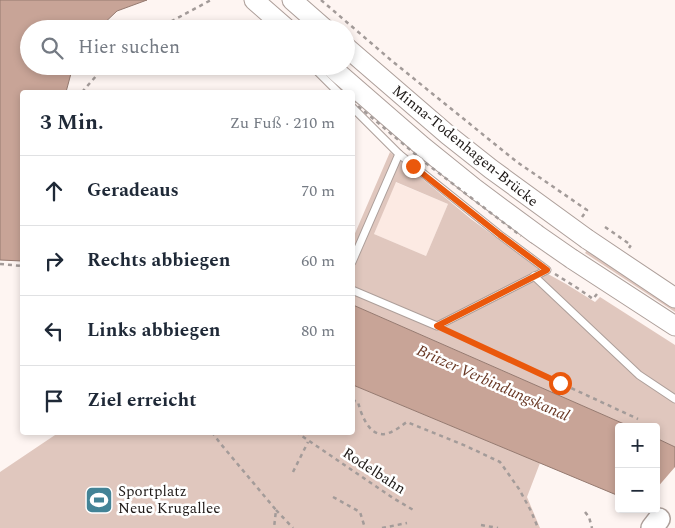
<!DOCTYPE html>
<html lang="de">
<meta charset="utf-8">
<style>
body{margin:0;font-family:Spectral,serif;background:#f2f2f3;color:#1f2937}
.controls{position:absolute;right:15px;bottom:15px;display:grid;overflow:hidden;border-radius:5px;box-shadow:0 2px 8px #0003}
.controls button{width:45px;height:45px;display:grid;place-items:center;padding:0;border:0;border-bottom:1px solid #e0e1e3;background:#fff;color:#1f2937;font:25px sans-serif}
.stop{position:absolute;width:15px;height:15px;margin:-11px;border:4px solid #ea580c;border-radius:50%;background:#fff}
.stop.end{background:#ea580c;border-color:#fff;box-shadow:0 1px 5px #0008}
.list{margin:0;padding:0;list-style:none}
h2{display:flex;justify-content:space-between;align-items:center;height:65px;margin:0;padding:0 20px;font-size:21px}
h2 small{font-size:16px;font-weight:400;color:#747a83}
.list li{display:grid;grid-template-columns:32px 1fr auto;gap:15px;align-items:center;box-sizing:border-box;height:70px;padding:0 20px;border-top:1px solid #e0e1e3}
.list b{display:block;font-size:19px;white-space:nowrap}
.list em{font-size:16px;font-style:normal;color:#747a83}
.icon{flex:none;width:28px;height:28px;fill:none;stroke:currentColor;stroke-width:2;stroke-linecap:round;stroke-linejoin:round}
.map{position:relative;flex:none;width:675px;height:528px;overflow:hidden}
.search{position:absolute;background:#fff;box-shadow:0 2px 8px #0003;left:20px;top:20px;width:335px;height:55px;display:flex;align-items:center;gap:12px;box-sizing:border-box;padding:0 18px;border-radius:28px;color:#747a83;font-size:19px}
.panel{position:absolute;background:#fff;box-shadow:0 2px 8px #0003;left:20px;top:90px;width:335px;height:345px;border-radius:5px}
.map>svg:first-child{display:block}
.built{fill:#fceae3}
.green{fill:#e0c7be;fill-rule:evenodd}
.water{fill:#c8a497;stroke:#957a70}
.pier{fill:#fef5f2}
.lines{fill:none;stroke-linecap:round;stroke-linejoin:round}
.lane-casing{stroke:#ad9f9a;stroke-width:9}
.secondary-casing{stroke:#ad9f9a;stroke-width:21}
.primary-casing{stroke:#ad9f9a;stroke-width:24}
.path{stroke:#a39b99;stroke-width:2.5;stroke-dasharray:4 4;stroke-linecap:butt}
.lane{stroke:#fff;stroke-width:7}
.secondary{stroke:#fff;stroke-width:19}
.primary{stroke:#fff;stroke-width:21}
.secondary-bridge-casing{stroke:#ad9f9a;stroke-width:21;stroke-linecap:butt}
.path-bridge{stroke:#a39b99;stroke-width:2.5;stroke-dasharray:4 4;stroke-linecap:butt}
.secondary-bridge{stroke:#fff;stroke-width:19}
.route{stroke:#ea580c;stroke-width:6}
.labels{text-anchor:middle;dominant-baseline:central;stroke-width:5;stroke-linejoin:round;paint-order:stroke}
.street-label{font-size:15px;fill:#1d1816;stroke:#fff}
.poi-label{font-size:15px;fill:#1d1816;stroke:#fff;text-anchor:start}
.water-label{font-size:16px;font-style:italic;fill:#693824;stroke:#fff}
</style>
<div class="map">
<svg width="675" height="528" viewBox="0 0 675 528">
<rect width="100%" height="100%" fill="#fef5f2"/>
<path class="built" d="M 395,182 L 448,204 L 426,256 L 374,234 Z"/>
<g class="green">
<path d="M 390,152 L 471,219 L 539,269 L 566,284 L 595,302 L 600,297 L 675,345 L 675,447 L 656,438 L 656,427 L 631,427 L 353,305 L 353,238 ZM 396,182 L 448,204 L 426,256 L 374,234 Z"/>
<path d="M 589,247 L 675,304 L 675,312 L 585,253 Z"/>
<path d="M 353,385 L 540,463 L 527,497 L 540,528 L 0,528 L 0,472 L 58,433 L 352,432 Z"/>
</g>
<g class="water">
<path d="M 0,0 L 147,0 L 117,11 L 98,29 L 29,29 L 29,66 L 73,66 L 66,92 L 22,92 L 22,261 L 0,260 Z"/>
<path d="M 353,305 L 631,427 L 619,427 L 619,496 L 353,385 Z"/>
<path d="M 656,438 L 675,447 L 675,516 L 656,508 Z"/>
</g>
<path class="pier" d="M 675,467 L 675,518 L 654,509 L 656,509 L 656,489 Z"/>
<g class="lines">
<g class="lane-casing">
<g id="lane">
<path d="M 312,66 L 338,92"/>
<path d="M 352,107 L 399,154"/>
<path d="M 352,262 L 399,154 L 500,235 L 547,270 L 437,326 L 352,290"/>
<path d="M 534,276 L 639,375 L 675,399"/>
</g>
</g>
<g class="secondary-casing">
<g id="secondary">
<path d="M 254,0 L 287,29"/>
<path d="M 292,0 L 325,29"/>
<path d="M 330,66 L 422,146 L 474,188 L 536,234"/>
<path d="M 587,239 L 675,298"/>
<path d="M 572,259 L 675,326"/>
</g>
</g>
<g class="primary-casing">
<path id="primary" d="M 652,528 L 659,519"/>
</g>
<g class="path">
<path d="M 321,0 L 392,61 L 517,162 L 587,210 L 582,217"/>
<path d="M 157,29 L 211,0"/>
<path d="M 82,92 L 105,66"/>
<path d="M 605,227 L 631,245 L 629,248"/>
<path d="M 0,264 L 22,266"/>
<path d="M 555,274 L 579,289 L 593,299 L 597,294"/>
<path d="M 448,331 L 638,419"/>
<path d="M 352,400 L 358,402 C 362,418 372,443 393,431 C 398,429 402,425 407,422 L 466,446 L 500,462 L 519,489 L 531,511 L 538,528"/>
<path d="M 212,432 L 220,443 L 276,510 L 274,528"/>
<path d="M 296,432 L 393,498 L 415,511"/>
<path d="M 293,472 L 308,442"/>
<path d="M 333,497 L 360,512 L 365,528"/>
<path d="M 276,510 L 293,528"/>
<path d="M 585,512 L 589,517 L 592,528"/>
<path d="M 481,525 L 498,528"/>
<path d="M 382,528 L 407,523"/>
</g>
<use href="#lane" class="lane"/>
<use href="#secondary" class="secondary"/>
<use href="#primary" class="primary"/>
<g class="secondary-bridge-casing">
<g id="secondary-bridge">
<path d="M 346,47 L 448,135 L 491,169 L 587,239"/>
<path d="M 536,234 L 572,259"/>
</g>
</g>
<path class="path-bridge" d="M 352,101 L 427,164 L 521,236"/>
<use href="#secondary-bridge" class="secondary-bridge"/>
</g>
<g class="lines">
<path class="route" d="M 413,166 L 500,235 L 547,270 L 437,326 L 560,383"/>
</g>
<defs>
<g id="stadium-square" transform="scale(1.4375)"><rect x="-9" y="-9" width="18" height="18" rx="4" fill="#438396" stroke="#fff"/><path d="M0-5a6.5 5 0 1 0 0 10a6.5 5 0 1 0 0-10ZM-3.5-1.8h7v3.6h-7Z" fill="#fff"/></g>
</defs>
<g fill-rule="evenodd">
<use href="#stadium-square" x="99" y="500"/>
</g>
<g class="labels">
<g class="street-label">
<text transform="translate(465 146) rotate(39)">Minna-Todenhagen-Brücke</text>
<text transform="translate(374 471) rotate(33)">Rodelbahn</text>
</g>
<g class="poi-label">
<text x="118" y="491">Sportplatz<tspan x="118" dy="17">Neue Krugallee</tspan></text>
</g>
<g class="water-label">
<text transform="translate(493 383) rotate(24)">Britzer Verbindungskanal</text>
</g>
</g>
</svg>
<div class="controls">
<button>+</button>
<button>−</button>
</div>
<div class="stop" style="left:560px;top:383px"></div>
<div class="stop end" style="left:413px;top:166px"></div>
<div class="search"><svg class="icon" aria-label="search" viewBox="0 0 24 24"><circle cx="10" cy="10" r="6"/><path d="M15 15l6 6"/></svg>Hier suchen</div>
<section class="panel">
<h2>3 Min.<small>Zu Fuß · 210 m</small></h2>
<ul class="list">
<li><svg class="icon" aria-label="ahead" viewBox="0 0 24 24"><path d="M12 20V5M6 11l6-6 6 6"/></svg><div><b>Geradeaus</b></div><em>70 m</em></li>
<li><svg class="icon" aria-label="right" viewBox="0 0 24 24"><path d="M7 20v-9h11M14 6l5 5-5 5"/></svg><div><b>Rechts abbiegen</b></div><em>60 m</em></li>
<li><svg class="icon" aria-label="left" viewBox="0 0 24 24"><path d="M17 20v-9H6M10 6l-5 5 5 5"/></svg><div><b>Links abbiegen</b></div><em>80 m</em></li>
<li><svg class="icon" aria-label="arrive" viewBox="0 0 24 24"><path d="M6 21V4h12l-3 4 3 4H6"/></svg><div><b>Ziel erreicht</b></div></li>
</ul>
</section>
</div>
